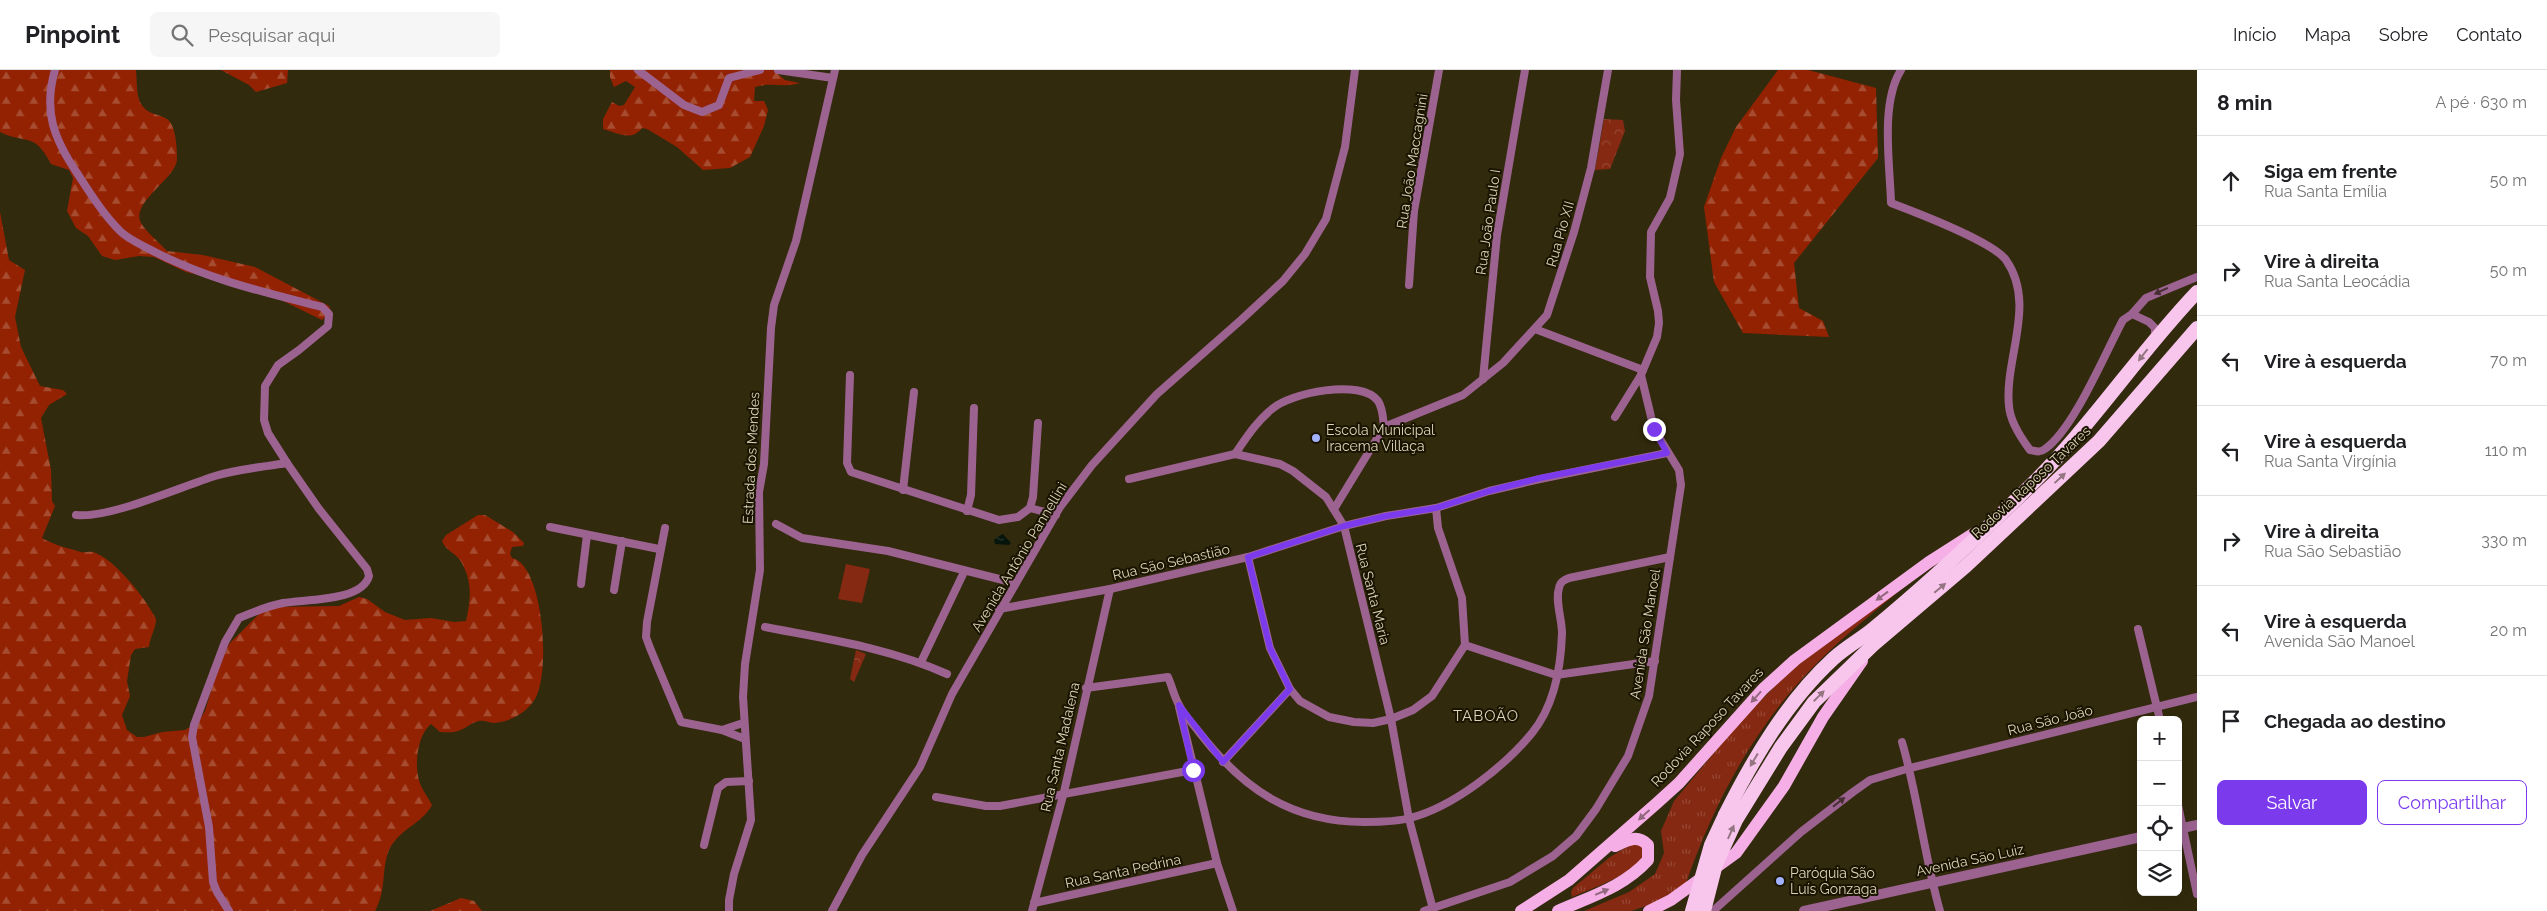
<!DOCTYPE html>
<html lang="pt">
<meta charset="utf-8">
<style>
body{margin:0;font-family:Raleway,sans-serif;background:#f6f6f6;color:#202124}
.controls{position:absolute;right:15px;bottom:15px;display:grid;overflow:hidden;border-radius:8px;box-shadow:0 5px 20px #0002}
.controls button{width:45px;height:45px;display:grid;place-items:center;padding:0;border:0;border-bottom:1px solid #e0e0e0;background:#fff;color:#202124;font:25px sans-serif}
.stop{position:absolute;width:15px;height:15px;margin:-11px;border:4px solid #7c3aed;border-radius:50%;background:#fff}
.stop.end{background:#7c3aed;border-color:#fff;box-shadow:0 1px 5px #0008}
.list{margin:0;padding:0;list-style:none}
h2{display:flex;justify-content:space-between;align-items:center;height:65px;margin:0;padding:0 20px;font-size:21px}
h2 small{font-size:16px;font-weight:400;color:#757577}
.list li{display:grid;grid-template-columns:32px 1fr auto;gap:15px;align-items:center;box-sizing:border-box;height:90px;padding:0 20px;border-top:1px solid #e0e0e0}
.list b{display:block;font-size:19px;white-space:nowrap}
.list p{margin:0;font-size:16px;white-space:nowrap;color:#757577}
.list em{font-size:16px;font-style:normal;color:#757577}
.actions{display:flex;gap:10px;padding:15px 20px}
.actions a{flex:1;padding:11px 0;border:1px solid #7c3aed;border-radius:8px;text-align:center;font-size:18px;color:#7c3aed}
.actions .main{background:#7c3aed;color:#fff}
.icon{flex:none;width:28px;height:28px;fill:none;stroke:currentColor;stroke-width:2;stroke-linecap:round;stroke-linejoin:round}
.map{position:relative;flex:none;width:2197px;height:841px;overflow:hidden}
header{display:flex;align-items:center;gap:30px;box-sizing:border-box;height:70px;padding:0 25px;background:#fff;border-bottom:1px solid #e0e0e0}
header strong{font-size:24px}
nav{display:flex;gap:28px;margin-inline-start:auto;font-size:18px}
.search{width:350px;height:45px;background:#f6f6f6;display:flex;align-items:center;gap:12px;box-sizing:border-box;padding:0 18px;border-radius:8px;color:#757577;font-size:19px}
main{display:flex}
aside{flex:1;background:#fff}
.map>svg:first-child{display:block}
.grass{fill:url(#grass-tufts)}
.forest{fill:url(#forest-firs)}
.park{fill:url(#park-crowns)}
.garden{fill:#852913}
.water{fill:url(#water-ripples)}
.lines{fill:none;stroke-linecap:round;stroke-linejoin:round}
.minor{stroke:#9c6391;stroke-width:8}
.tertiary{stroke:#9c6391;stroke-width:10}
.primary{stroke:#f5aee6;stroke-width:12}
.trunk{stroke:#f8c6ed;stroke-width:14}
.trunk-bridge{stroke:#f8c6ed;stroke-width:14}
.oneway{fill:#472f33}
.oneway2{fill:#947582}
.oneway3{fill:#92687e}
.route{stroke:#7c3aed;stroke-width:6}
.poi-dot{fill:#a3b2fd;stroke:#191300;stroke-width:2}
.labels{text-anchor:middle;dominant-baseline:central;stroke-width:4;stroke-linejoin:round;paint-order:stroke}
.street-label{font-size:14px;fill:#dcd4b7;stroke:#191300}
.poi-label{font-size:14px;fill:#dcd4b7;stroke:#191300;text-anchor:start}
.neighbourhood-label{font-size:15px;letter-spacing:1px;fill:#dcd4b7;stroke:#191300}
</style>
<header>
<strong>Pinpoint</strong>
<div class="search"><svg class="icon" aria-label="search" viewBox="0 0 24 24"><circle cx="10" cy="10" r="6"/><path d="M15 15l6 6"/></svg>Pesquisar aqui</div>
<nav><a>Início</a><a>Mapa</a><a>Sobre</a><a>Contato</a></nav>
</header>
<main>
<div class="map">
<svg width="2197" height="841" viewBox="0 0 2197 841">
<defs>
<pattern id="grass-tufts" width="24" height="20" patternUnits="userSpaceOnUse" patternTransform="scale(1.25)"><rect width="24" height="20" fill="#852913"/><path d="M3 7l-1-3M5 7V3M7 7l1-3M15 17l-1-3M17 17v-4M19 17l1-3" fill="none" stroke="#964733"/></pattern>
<pattern id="forest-firs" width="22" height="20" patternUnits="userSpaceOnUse" patternTransform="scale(1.25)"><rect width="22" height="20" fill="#932202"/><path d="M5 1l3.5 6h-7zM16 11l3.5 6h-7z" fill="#a64c30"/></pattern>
<pattern id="park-crowns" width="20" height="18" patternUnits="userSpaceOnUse" patternTransform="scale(1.25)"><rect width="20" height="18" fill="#852913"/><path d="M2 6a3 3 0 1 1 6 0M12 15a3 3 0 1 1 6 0" fill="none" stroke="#964733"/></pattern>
<pattern id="water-ripples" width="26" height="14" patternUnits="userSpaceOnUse" patternTransform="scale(1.25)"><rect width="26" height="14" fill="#06150b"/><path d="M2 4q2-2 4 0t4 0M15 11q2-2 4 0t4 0" fill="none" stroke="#2a362c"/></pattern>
</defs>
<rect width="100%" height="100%" fill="#322a0c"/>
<g class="grass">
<path d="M 1904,517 C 1875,541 1845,565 1818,592 C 1755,655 1714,732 1685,816 L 1649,835 L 1631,841 L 1584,841 L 1629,822 L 1655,804 L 1664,783 L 1661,761 L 1674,731 L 1739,653 L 1785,606 L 1821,576 Z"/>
<path d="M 1632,774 L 1643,776 C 1643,779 1643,785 1642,788 C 1632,805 1590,819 1572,827 L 1571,822 L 1573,818 L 1610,787 Z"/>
</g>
<g class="forest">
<path d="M 0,0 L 136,0 C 137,10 136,26 141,34 C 148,45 157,43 167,49 C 176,55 177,78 177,89 C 177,108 130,132 141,153 C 147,163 160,173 167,181 L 203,185 L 255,197 L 329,236 L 331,241 L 322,250 L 277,228 L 230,213 L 186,202 L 154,187 L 139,186 L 115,190 L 102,186 L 88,166 L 76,158 L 67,141 L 73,108 L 69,100 L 51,94 C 34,61 27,75 0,62 Z"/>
<path d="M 221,0 L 288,0 L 287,13 L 256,22 L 249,15 Z"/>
<path d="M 610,0 L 773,0 L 785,10 L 800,13 C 785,18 770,12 755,17 L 754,31 L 764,31 L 768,40 L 764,56 L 750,87 L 730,98 L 703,100 L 677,77 L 647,59 L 642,58 C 631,72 618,63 603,59 L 603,49 L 612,32 L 619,36 L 624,35 L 635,17 L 626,11 L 614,17 L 610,7 Z"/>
<path d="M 1778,0 L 1808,0 L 1876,18 L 1878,88 L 1794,193 L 1799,238 L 1823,251 L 1829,267 L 1743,263 L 1714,212 L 1704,137 L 1721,88 L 1736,57 Z"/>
<path d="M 0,142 L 9,190 L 25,200 L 15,247 L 21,277 L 40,316 L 63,320 L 67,324 L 49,335 L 41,348 L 51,400 L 52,431 L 55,436 L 42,468 C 54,475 67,478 81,482 C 85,483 89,481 93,482 C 115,489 146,529 156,549 C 156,559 150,566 149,577 L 135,579 L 131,585 L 127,611 L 130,626 L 122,645 L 127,660 L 137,667 L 144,667 L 162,662 L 185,660 L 198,652 L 205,641 L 217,601 L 229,574 L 259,544 L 271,537 L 339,536 L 359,527 L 367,529 L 385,542 L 405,550 L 431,548 L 454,552 L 466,551 C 471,529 473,511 460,490 C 455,483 445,480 442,471 L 446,465 L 478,445 L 485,445 L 513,462 L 524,473 L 523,476 L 512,477 L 510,484 L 512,488 C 544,494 552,609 533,632 C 524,644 509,652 494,653 C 489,653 484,650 479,651 C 472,652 465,659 458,661 C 453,663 446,662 440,662 L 431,654 C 416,666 413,701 422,718 C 425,724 429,729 432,735 C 422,754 399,759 389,780 C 381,799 387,818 375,841 L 0,841 Z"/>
<path d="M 461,828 L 474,831 L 482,841 L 430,841 Z"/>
</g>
<g class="park">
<path d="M 1604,49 L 1623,50 L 1625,61 L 1610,99 L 1595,100 Z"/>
<path d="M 856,580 L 866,584 L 854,612 L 850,609 Z"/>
</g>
<path class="garden" d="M 846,494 L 870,499 L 862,533 L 838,529 Z"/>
<path class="water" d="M 1003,464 L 1011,473 L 1009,475 L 995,474 L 994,469 Z"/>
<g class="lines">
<g class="minor">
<path d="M 55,0 C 43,41 54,69 77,103 C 90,123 103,144 120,161 C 128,169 140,174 149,179 C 203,208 263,222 322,237 L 329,244 L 328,256 L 299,280 L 278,295 L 265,316 L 264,350 L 268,363 L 287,393 L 319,439 L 367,499 L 369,506 C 362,532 304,529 283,533 C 268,536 253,542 239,548 L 225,572 L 194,655 L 192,667 L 209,757 L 213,812 L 217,822 L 229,841"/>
<path d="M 638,0 L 684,35 L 702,42 L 719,35 L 729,8 L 760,0"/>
<path d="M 778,0 L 833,8"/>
<path d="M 1901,0 C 1880,33 1890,95 1891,133 C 1915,142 1993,172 2006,190 C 2037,234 2004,289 2009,336 C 2010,351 2021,368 2030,380 C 2036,381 2040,383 2045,379 C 2074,359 2105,283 2123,250 L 2132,244 L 2146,228 L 2197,207"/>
<path d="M 1409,215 L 1414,141 L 1439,0"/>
<path d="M 2132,244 L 2149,252 L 2155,258 L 2155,269"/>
<path d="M 1535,259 L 1643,300"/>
<path d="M 850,305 L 847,393 L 851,402 L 999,450 L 1018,447 L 1030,438"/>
<path d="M 1483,309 L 1497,165 L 1525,0"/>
<path d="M 1615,347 L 1641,305 L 1657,267 L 1659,253 L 1658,241 L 1650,207 L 1651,162 L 1670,128 L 1680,84 L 1676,30 L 1677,0"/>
<path d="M 1038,353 L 1033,427 L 1030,438 L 1056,445"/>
<path d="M 1235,384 C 1246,368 1257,351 1272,339 C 1290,323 1361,308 1378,331 C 1383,338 1383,349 1384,357"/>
<path d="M 1129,409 L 1235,384 L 1280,394 L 1293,401 L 1326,427 L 1344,456 L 1391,649 L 1409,749 L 1433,839"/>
<path d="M 903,420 L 914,322"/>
<path d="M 1334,439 L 1384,357 L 1463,325 L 1503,293 L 1547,245 L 1574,162 L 1591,98 L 1608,0"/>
<path d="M 967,441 L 971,425 L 974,338"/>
<path d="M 76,445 C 109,449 180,417 215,406 C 238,399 263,397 287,393"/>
<path d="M 776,454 L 802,468 L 888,481 L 1015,513"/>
<path d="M 550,457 L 659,479"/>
<path d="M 665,458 L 647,552 L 646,567 L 650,578 L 681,652 L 722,660 L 745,669"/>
<path d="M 1248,487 L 1270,578 L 1290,619 L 1300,631 L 1329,647 L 1354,652 L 1373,653 L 1391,649 L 1413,640 L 1432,626 L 1465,575 L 1462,528 L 1438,458 L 1436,438"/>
<path d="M 581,514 L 587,465"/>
<path d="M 614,520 L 622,471"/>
<path d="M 999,539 L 1110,519 L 1248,487 L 1344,456 L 1386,446 L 1436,438 L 1489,421 L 1540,409 L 1667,383"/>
<path d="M 765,557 C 827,569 890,578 947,604"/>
<path d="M 2138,559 L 2160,650"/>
<path d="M 1465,575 L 1556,605 L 1655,591"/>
<path d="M 921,592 L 964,502"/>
<path d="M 1086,618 L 1168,607 C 1172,616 1174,626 1179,635 C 1184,645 1193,654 1199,662 C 1243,719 1291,752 1364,752 C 1379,752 1396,752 1410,748 C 1453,737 1504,697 1532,663 C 1554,636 1561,597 1562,563 C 1562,549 1555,531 1559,518 C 1560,512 1564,510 1569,508 L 1670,487"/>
<path d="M 1179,637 L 1217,793 L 1233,841"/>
<path d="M 722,660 L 743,653"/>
<path d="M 1902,672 C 1918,727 1924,785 1940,841"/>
<path d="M 1223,692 L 1290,619"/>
<path d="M 936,727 L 986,736 L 1000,736 L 1193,700"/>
<path d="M 2178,735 L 2197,824"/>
<path d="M 704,775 L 718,718 L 726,712 L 749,711"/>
<path d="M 1034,833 L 1217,793"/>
<path d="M 729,841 L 729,830 L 734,804 L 751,750 L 743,627 L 745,594 L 760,500 L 759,422 L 764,394 L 771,258 L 774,235 L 796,171 L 835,0"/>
<path d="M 832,841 L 862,785 L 920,697 L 952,624 L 1060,437 L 1092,395 L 1157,324 L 1241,250 L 1283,211 L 1305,184 L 1326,149 L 1345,77 L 1355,0"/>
<path d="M 1032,841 L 1064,722 L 1110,519"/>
<path d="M 1424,841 L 1510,812 L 1553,786 L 1576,766 L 1596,739 L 1628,686 L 1649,626 L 1681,415 L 1679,400 L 1654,359 L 1641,305"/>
<path d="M 1713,841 L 1801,762 L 1853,722 L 1870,710 L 1910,698 L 2197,627"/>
</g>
<g class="tertiary">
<path d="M 2178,759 L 2197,755"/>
<path d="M 1804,841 L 2141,767"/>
</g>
<g class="primary">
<path d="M 1521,841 L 1569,810 L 1657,733 L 1679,713 L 1763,619 L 1795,590 L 1929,492 L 1976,462"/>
<path d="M 1558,841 C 1589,827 1624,817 1648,790 L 1648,775 C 1637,764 1628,770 1615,776"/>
<path d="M 1649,841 L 1671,830 L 1736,783 L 1784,716 L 1823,647 L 1862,591"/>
</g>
<path class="trunk" d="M 1725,745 C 1753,689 1787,631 1834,588 C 1846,577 1861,569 1873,559 C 1926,515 1978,467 2027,419 C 2090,358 2137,285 2197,222"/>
<g class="trunk-bridge">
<path d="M 1692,841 L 1711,775 L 1725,745"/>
<path d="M 1704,841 L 1716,794 L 1736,750 L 1781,677 L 1814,632 L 1873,575 L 1966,496 L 2099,371 L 2197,258"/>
</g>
</g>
<defs><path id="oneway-solid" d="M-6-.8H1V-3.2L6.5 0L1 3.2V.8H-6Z" transform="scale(1.25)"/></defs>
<g class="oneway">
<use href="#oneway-solid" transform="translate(2161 221) rotate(155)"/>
<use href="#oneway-solid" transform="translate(1839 732) rotate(-38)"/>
</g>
<g class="oneway2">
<use href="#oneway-solid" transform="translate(2143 285) rotate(128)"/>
<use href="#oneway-solid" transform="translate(2060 408) rotate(-43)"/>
<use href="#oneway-solid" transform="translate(1940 518) rotate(-40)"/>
<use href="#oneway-solid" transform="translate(1819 626) rotate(-45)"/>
<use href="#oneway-solid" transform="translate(1754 690) rotate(121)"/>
<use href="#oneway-solid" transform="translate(1731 762) rotate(-66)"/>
</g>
<g class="oneway3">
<use href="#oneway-solid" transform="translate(1882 526) rotate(144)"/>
<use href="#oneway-solid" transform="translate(1756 627) rotate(132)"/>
<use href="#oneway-solid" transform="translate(1644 745) rotate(138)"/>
<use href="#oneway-solid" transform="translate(1602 822) rotate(-23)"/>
</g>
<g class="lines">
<path class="route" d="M 1193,700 L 1179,635 L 1223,692 L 1290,619 L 1270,578 L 1248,487 L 1344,456 L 1386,446 L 1436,438 L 1489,421 L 1540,408 L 1667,383 L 1654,359"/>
</g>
<g class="poi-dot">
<circle cx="1316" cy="368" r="5"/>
<circle cx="1780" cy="811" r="5"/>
</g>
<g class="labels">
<g class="street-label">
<text transform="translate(1412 91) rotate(-81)">Rua João Maccagnini</text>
<text transform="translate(1488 152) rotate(-82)">Rua João Paulo I</text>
<text transform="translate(1560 164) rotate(-74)">Rua Pio XII</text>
<text transform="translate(751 388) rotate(-87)">Estrada dos Mendes</text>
<text transform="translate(2031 412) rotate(-43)">Rodovia Raposo Tavares</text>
<text transform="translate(1019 487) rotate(-59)">Avenida Antônio Pannellini</text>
<text transform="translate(1171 492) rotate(-13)">Rua São Sebastião</text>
<text transform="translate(1373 524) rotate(76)">Rua Santa Maria</text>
<text transform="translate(1645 564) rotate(-81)">Avenida São Manoel</text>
<text transform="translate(2050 650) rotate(-14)">Rua São João</text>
<text transform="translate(1707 657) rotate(-47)">Rodovia Raposo Tavares</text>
<text transform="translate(1060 677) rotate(-77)">Rua Santa Madalena</text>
<text transform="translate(1970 790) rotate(-12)">Avenida São Luiz</text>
<text transform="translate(1123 801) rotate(-12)">Rua Santa Pedrina</text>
</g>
<g class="poi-label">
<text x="1326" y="360">Escola Municipal<tspan x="1326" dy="16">Iracema Villaça</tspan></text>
<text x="1790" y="803">Paróquia São<tspan x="1790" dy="16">Luís Gonzaga</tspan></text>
</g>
<g class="neighbourhood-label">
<text x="1486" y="646">TABOÃO</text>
</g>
</g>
</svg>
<div class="controls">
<button>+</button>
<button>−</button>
<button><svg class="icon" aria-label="locate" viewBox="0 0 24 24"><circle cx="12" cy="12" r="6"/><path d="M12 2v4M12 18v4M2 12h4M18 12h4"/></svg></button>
<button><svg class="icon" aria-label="layers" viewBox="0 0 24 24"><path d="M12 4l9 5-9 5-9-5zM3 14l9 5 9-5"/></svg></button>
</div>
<div class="stop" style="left:1193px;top:700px"></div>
<div class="stop end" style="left:1654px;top:359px"></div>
</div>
<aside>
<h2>8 min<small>A pé · 630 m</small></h2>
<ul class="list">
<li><svg class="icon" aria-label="ahead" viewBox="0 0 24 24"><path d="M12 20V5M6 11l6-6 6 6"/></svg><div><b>Siga em frente</b><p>Rua Santa Emília</p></div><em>50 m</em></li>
<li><svg class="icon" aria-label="right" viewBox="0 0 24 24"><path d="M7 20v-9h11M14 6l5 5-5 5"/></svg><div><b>Vire à direita</b><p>Rua Santa Leocádia</p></div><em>50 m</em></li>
<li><svg class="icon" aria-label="left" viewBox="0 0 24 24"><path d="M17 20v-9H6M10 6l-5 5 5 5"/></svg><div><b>Vire à esquerda</b></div><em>70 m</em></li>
<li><svg class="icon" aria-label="left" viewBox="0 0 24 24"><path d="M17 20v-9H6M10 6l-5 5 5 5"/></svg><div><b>Vire à esquerda</b><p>Rua Santa Virgínia</p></div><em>110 m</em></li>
<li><svg class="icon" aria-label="right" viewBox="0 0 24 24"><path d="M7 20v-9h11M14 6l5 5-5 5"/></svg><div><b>Vire à direita</b><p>Rua São Sebastião</p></div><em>330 m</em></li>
<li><svg class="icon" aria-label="left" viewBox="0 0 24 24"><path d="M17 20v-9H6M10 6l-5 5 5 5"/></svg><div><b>Vire à esquerda</b><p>Avenida São Manoel</p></div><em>20 m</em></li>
<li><svg class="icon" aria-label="arrive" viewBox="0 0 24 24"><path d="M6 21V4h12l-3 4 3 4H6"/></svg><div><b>Chegada ao destino</b></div></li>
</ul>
<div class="actions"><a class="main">Salvar</a><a>Compartilhar</a></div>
</aside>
</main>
